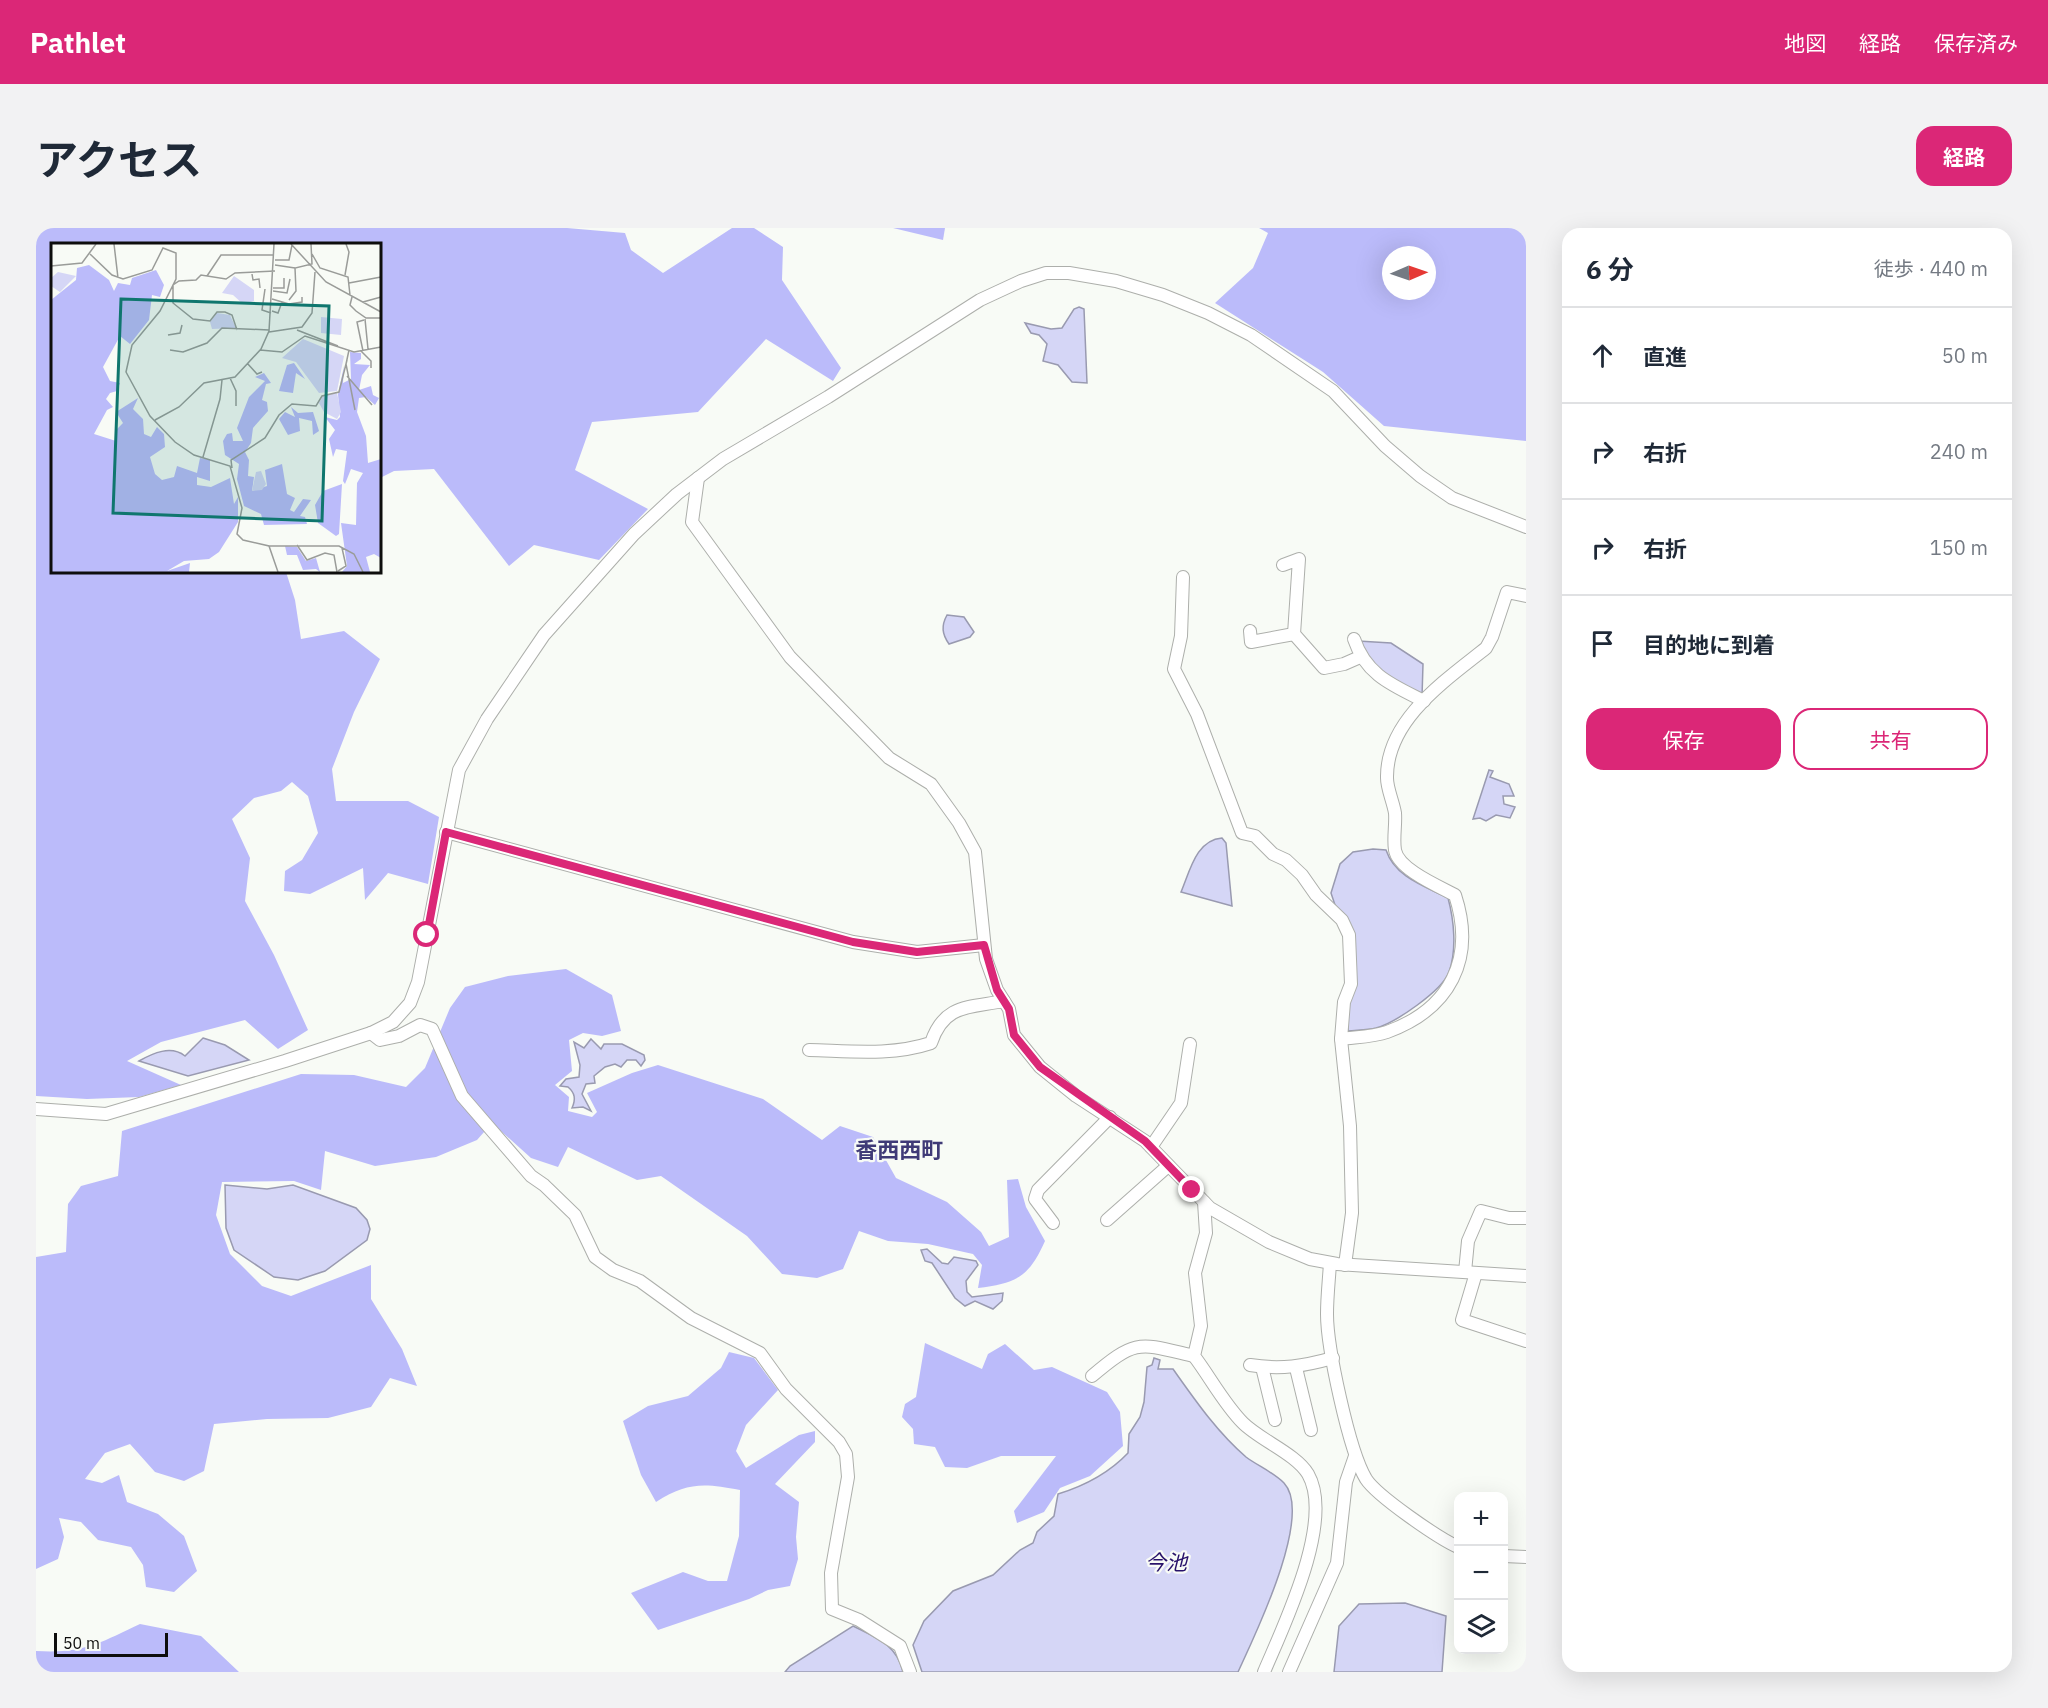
<!DOCTYPE html>
<html lang="ja">
<meta charset="utf-8">
<style>
body{margin:0;font-family:"IBM Plex Sans","Noto Sans JP",sans-serif;background:#f2f2f3;color:#1f2937}
.controls{position:absolute;right:18px;bottom:18px;display:grid;overflow:hidden;border-radius:12px;box-shadow:0 6px 24px #0002}
.controls button{width:54px;height:54px;display:grid;place-items:center;padding:0;border:0;border-bottom:2px solid #e0e1e3;background:#fff;color:#1f2937;font:30px sans-serif}
.compass{position:absolute;left:1346px;top:18px;width:54px;height:54px;border-radius:50%;background:#fff;box-shadow:0 6px 24px #0002;rotate:88deg}
.scale{position:absolute;left:18px;bottom:15px;width:114px;box-sizing:border-box;padding-left:6px;border:3px solid #0e0e0d;border-top:0;font-size:16px;line-height:21px;white-space:nowrap;color:#0e0e0d;-webkit-text-stroke:4px #f8fbf6;paint-order:stroke}
.stop{position:absolute;width:18px;height:18px;margin:-14px;border:4px solid #db2777;border-radius:50%;background:#fff}
.stop.end{background:#db2777;border-color:#fff;box-shadow:0 2px 6px #0008}
.list{margin:0;padding:0;list-style:none}
h2{display:flex;justify-content:space-between;align-items:center;height:78px;margin:0;padding:0 24px;font-size:26px}
h2 small{font-size:20px;font-weight:400;color:#747a83}
.list li{display:grid;grid-template-columns:39px 1fr auto;gap:18px;align-items:center;box-sizing:border-box;height:96px;padding:0 24px;border-top:2px solid #e0e1e3}
.list b{display:block;font-size:22px;white-space:nowrap}
.list em{font-size:20px;font-style:normal;color:#747a83}
.actions{display:flex;gap:12px;padding:18px 24px}
.actions a{flex:1;padding:14px 0;border:2px solid #db2777;border-radius:18px;text-align:center;font-size:21px;color:#db2777}
.actions .main{background:#db2777;color:#fff}
.icon{flex:none;width:33px;height:33px;fill:none;stroke:currentColor;stroke-width:2;stroke-linecap:round;stroke-linejoin:round}
.map{position:relative;flex:none;width:1490px;height:1444px;overflow:hidden;border-radius:18px}
header{display:flex;align-items:center;gap:36px;box-sizing:border-box;height:84px;padding:0 30px;background:#db2777;color:#fff}
header strong{font-size:28px}
nav{display:flex;gap:33px;margin-inline-start:auto;font-size:21px}
.intro{display:flex;align-items:center;justify-content:space-between;box-sizing:border-box;height:144px;padding:0 36px}
h1{margin:0;font-size:42px}
.button{padding:15px 27px;border-radius:18px;background:#db2777;color:#fff;font-size:21px;font-weight:700}
main{display:flex;gap:36px;padding:0 36px}
aside{flex:1;background:#fff;border-radius:18px;box-shadow:0 6px 24px #0002}
.map>svg:first-child{display:block}
.forest{fill:#bbbbfa;fill-rule:evenodd}
.water{fill:#d5d6f6;stroke:#999ab0;stroke-width:1.5}
.lines{fill:none;stroke-linecap:round;stroke-linejoin:round}
.street-casing{stroke:#adafab;stroke-width:14}
.street{stroke:#fff;stroke-width:12}
.route{stroke:#db2777;stroke-width:8}
.labels{text-anchor:middle;dominant-baseline:central;stroke-width:4.5;stroke-linejoin:round;paint-order:stroke}
.water-label{font-size:21px;font-style:italic;fill:#28126a;stroke:#f8fbf6}
.quarter-label{font-size:22px;font-weight:bold;fill:#3f3a77;stroke:#f8fbf6}
.inset-road{fill:none;stroke:#9a9c99;stroke-width:1.5}
.view{fill:#0f766e;fill-opacity:0.15;stroke:#0f766e;stroke-width:3}
.inset-edge{fill:none;stroke:#0e0e0d;stroke-width:3}
</style>
<header>
<strong>Pathlet</strong>
<nav><a>地図</a><a>経路</a><a>保存済み</a></nav>
</header>
<div class="intro"><h1>アクセス</h1><a class="button">経路</a></div>
<main>
<div class="map">
<svg width="1490" height="1444" viewBox="0 0 1490 1444">
<rect width="100%" height="100%" fill="#f8fbf6"/>
<g class="forest">
<path d="M 0,0 L 531,0 L 589,5 L 595,22 L 627,45 L 696,0 L 718,0 L 747,19 L 746,52 L 805,140 L 797,153 L 730,111 L 662,184 L 556,194 L 539,242 L 612,281 L 563,332 L 498,317 L 473,338 L 398,241 L 358,243 L 344,250 L 344,16 L 16,16 L 16,344 L 250,344 L 259,372 L 265,411 L 308,403 L 344,431 L 318,484 L 296,541 L 300,573 L 372,573 L 403,589 L 392,656 L 352,645 L 329,672 L 327,640 L 274,666 L 248,663 L 249,643 L 266,632 L 282,605 L 272,568 L 256,554 L 245,563 L 218,570 L 196,591 L 214,630 L 209,673 L 238,727 L 272,802 L 242,821 L 209,792 L 125,814 L 91,833 L 145,857 L 103,869 L 51,871 L 0,868 Z"/>
<path d="M 857,0 L 909,0 L 907,12 Z"/>
<path d="M 1223,0 L 1490,0 L 1490,213 L 1348,198 L 1287,144 L 1179,75 L 1217,40 L 1232,5 ZM 1355,27 L 1391,27 L 1391,63 L 1355,63 Z"/>
<path d="M 530,741 L 576,767 L 585,803 L 566,808 L 547,805 L 533,812 L 536,843 L 519,857 L 533,869 L 532,883 L 556,889 L 561,884 L 551,865 L 596,845 L 622,837 L 727,871 L 786,912 L 804,898 L 837,909 L 860,950 L 911,974 L 945,1004 L 953,1018 L 973,1009 L 971,952 L 982,951 L 990,979 L 1009,1013 C 993,1049 981,1055 942,1060 L 946,1037 L 937,1026 L 892,1016 L 852,1013 L 823,1003 L 807,1041 L 781,1050 L 746,1046 L 711,1008 L 625,948 L 601,952 L 532,919 L 522,939 L 495,930 L 456,895 L 441,912 L 400,929 L 339,938 L 289,923 L 285,962 L 258,953 L 186,954 L 180,987 L 194,1026 L 226,1058 L 255,1068 L 335,1037 L 335,1071 L 366,1121 L 381,1158 L 354,1150 L 335,1179 L 292,1190 L 231,1191 L 178,1196 L 168,1243 L 148,1253 L 119,1244 L 94,1216 L 69,1225 L 49,1251 L 66,1255 L 83,1247 L 91,1274 L 122,1286 L 148,1308 L 161,1343 L 138,1364 L 110,1359 L 107,1337 L 95,1319 L 62,1312 L 45,1294 L 23,1290 L 28,1309 L 22,1331 L 0,1341 L 0,1029 L 30,1024 L 32,976 L 45,958 L 82,948 L 86,903 L 265,846 L 318,847 L 370,859 L 389,840 L 414,780 L 429,759 L 472,748 Z"/>
<path d="M 889,1115 L 946,1141 L 952,1126 L 969,1116 L 998,1142 L 1016,1139 L 1071,1164 L 1084,1184 L 1087,1218 L 1054,1248 L 1024,1260 L 1008,1284 L 981,1295 L 978,1283 L 1020,1228 L 965,1228 L 931,1240 L 909,1239 L 899,1219 L 878,1216 L 877,1201 L 866,1189 L 869,1176 L 880,1169 Z"/>
<path d="M 693,1124 L 718,1130 L 742,1162 L 710,1197 L 700,1223 L 710,1240 L 763,1207 L 779,1203 L 779,1214 L 739,1256 L 763,1274 L 760,1309 L 762,1331 L 754,1358 L 732,1362 L 713,1371 L 622,1402 L 595,1365 L 647,1344 L 672,1353 L 691,1353 L 703,1308 L 704,1262 C 668,1255 651,1254 620,1274 L 605,1247 L 587,1193 L 612,1178 L 652,1168 L 685,1140 Z"/>
<path d="M 104,1396 L 165,1408 L 203,1444 L 0,1444 L 0,1423 C 46,1426 64,1415 104,1396 Z"/>
</g>
<g class="water">
<path d="M 1043,79 L 1048,81 L 1051,155 L 1036,154 L 1022,137 L 1007,133 L 1011,116 L 1003,107 L 995,105 L 989,95 L 1015,101 L 1026,100 L 1038,81 Z"/>
<path d="M 911,387 L 928,389 L 938,404 L 934,409 L 913,416 C 906,406 905,398 911,387 Z"/>
<path d="M 1322,413 L 1355,415 L 1387,436 L 1386,469 L 1339,442 Z"/>
<path d="M 1453,542 L 1457,543 L 1454,549 L 1473,556 L 1478,568 L 1467,568 L 1468,576 L 1479,579 L 1474,590 L 1460,587 L 1450,593 L 1444,590 L 1437,591 Z"/>
<path d="M 1186,610 L 1190,615 L 1196,678 L 1145,664 C 1154,643 1160,612 1186,610 Z"/>
<path d="M 1337,621 L 1350,622 C 1359,649 1388,658 1412,670 C 1418,692 1421,722 1413,744 C 1406,763 1359,795 1340,800 C 1331,802 1321,802 1312,803 L 1312,774 L 1319,737 L 1295,665 L 1304,636 L 1317,624 Z"/>
<path d="M 167,810 L 189,817 L 213,832 L 152,848 L 103,833 C 117,825 135,817 149,828 Z"/>
<path d="M 555,811 L 565,821 L 568,816 L 586,816 L 608,827 L 609,832 L 605,838 L 600,832 L 591,832 L 585,839 L 579,836 L 569,839 L 558,848 L 559,855 L 550,856 L 546,866 L 555,883 L 547,879 L 536,880 C 540,871 539,865 532,859 L 524,858 L 530,851 L 543,849 L 544,837 L 538,814 L 548,820 Z"/>
<path d="M 189,957 L 231,961 L 257,957 L 320,980 L 331,992 L 334,1001 L 331,1012 L 289,1043 L 262,1052 L 238,1049 L 198,1022 L 190,1000 Z"/>
<path d="M 891,1021 L 906,1035 L 912,1036 L 918,1029 L 940,1033 L 942,1037 L 930,1053 L 931,1064 L 936,1069 L 967,1065 L 966,1073 L 957,1081 L 939,1073 L 929,1078 L 919,1070 L 896,1035 L 889,1033 L 885,1022 Z"/>
<path d="M 1118,1130 L 1124,1132 L 1122,1141 L 1137,1141 C 1159,1172 1181,1204 1210,1229 C 1222,1238 1237,1244 1248,1255 C 1278,1287 1218,1409 1202,1444 L 886,1444 L 877,1417 L 888,1393 L 917,1363 L 957,1347 L 984,1322 L 997,1315 L 1001,1304 L 1018,1288 L 1022,1266 C 1048,1258 1074,1244 1092,1225 L 1093,1206 L 1104,1189 L 1108,1174 L 1111,1139 L 1116,1137 Z"/>
<path d="M 1369,1375 L 1410,1388 L 1406,1444 L 1298,1444 L 1303,1398 L 1323,1376 Z"/>
<path d="M 817,1398 C 841,1410 861,1417 867,1444 L 749,1444 L 754,1438 Z"/>
</g>
<g class="lines">
<g class="street-casing">
<g id="street">
<path d="M 662,250 L 656,294 L 754,429 L 853,530 L 895,556 L 923,595 L 939,624 L 950,731 L 961,762 L 973,781 L 978,807 L 1004,839 L 1040,868 L 1109,913 L 1174,980 L 1233,1014 L 1274,1031 L 1301,1036 L 1490,1048"/>
<path d="M 1247,337 L 1263,331 L 1258,406 L 1288,440 L 1308,436 L 1324,429"/>
<path d="M 1147,349 L 1145,408 L 1138,441 L 1161,486 L 1206,605 L 1219,608 L 1237,626 L 1250,632 L 1266,647 L 1280,667 L 1306,692 L 1313,707 L 1315,756 L 1308,774 L 1305,811 L 1314,898 L 1316,985 L 1309,1037"/>
<path d="M 1214,403 L 1215,414 L 1258,406"/>
<path d="M 1318,411 C 1330,447 1356,457 1388,473"/>
<path d="M 410,604 L 817,714 L 881,724 L 948,717"/>
<path d="M 335,805 L 344,812 L 363,808 L 384,797 L 396,801 L 426,868 L 495,948 L 508,957 L 539,987 L 559,1029 L 577,1042 L 604,1053 L 655,1090 L 724,1125 L 750,1161 L 803,1214 L 810,1226 L 812,1249 L 795,1345 L 796,1381 L 823,1392 L 864,1418 L 874,1444"/>
<path d="M 1305,811 C 1319,809 1337,809 1351,804 C 1414,781 1440,731 1419,667 C 1402,658 1362,641 1359,622 C 1357,610 1360,597 1359,585 C 1357,573 1351,561 1351,550 C 1350,492 1410,452 1450,420 L 1456,409 L 1471,364 L 1490,368"/>
<path d="M 773,822 C 814,823 856,828 895,815 C 908,776 932,780 968,773"/>
<path d="M 0,881 L 70,886 L 249,833 L 335,805 L 357,794 L 374,775 L 382,754 L 423,542 L 451,491 L 508,407 L 598,306 L 641,266 L 687,231 L 792,169 L 944,72 L 985,53 L 1010,45 L 1033,45 L 1080,53 L 1127,67 L 1172,85 L 1215,107 L 1297,163 L 1349,218 L 1384,248 L 1416,270 L 1490,299"/>
<path d="M 1115,919 L 1145,875 L 1154,816"/>
<path d="M 1168,974 L 1170,1005 L 1159,1045 L 1165,1098 L 1158,1128 C 1174,1149 1188,1176 1207,1195 C 1224,1212 1260,1226 1272,1246 C 1299,1293 1247,1399 1228,1444"/>
<path d="M 1071,992 L 1132,938"/>
<path d="M 1017,995 L 999,971 L 1002,962 L 1074,889"/>
<path d="M 1294,1035 C 1293,1052 1291,1069 1291,1086 C 1291,1119 1313,1223 1330,1251 C 1341,1268 1402,1310 1422,1319"/>
<path d="M 1429,1044 L 1432,1013 L 1445,983 L 1473,990 L 1490,990"/>
<path d="M 1440,1045 L 1426,1092 L 1490,1113"/>
<path d="M 1214,1137 C 1245,1142 1268,1138 1297,1130"/>
<path d="M 1226,1139 L 1239,1192"/>
<path d="M 1260,1140 L 1275,1202"/>
<path d="M 1056,1148 C 1101,1110 1103,1115 1158,1128"/>
<path d="M 1468,1328 L 1490,1329"/>
<path d="M 1253,1444 L 1301,1335 L 1310,1254 L 1319,1228"/>
</g>
</g>
<use href="#street" class="street"/>
</g>
<g class="lines">
<path class="route" d="M 391,707 L 410,604 L 817,714 L 881,724 L 948,717 L 961,762 L 973,781 L 978,807 L 1004,839 L 1109,913 L 1156,962"/>
</g>
<g class="labels">
<g class="water-label">
<text x="1130" y="1334">今池</text>
</g>
<g class="quarter-label">
<text x="863" y="921">香西西町</text>
</g>
</g>
<g transform="translate(15 15)">
<rect width="330" height="330" fill="#f8fbf6"/>
<path d="M 38,22 L 58,37 L 63,48 L 67,40 L 79,42 L 81,35 L 105,27 L 113,42 L 109,54 L 101,52 L 98,77 L 79,101 L 69,93 L 52,124 L 59,138 L 69,140 L 66,148 L 59,150 L 55,156 L 62,164 L 56,167 L 43,191 L 65,198 L 66,186 L 72,180 L 65,169 L 87,155 L 82,166 L 92,176 L 93,191 L 100,194 L 106,184 L 113,191 L 114,204 L 99,214 L 104,231 L 111,237 L 123,234 L 126,223 L 146,230 L 149,215 L 159,217 L 159,238 L 146,234 L 146,242 L 160,244 L 179,235 L 183,261 L 187,254 L 187,279 L 168,309 L 158,316 L 133,318 L 116,328 L 139,320 L 138,329 L 0,329 L 0,57 L 25,37 L 26,25 ZM 299,109 L 310,110 L 310,116 L 303,121 L 319,122 L 311,132 L 308,147 L 320,143 L 322,152 L 328,155 L 324,162 L 315,154 L 308,155 L 306,169 L 315,193 L 317,220 L 330,216 L 330,315 L 323,311 L 315,314 L 319,329 L 291,329 L 296,323 L 290,280 L 305,282 L 306,240 L 312,230 L 300,226 L 294,241 L 292,238 L 296,208 L 285,206 L 282,214 L 278,196 L 284,187 L 274,174 L 286,177 L 289,174 L 287,151 L 293,123 L 292,140 L 300,136 ZM 243,120 L 254,136 L 245,130 L 242,150 L 228,148 L 236,122 ZM 213,130 L 220,140 L 215,141 L 211,157 L 216,159 L 217,168 L 202,185 L 200,200 L 194,209 L 198,217 L 197,233 L 203,234 L 201,248 L 216,243 L 214,227 L 231,221 L 236,251 L 244,255 L 239,267 L 243,269 L 252,256 L 260,257 L 249,273 L 254,274 L 256,281 L 213,282 L 210,271 L 193,263 L 186,236 L 188,221 L 174,212 L 172,198 L 176,191 L 181,190 L 182,198 L 192,198 L 186,185 L 198,154 L 214,138 L 204,134 ZM 240,164 L 247,170 L 262,169 L 268,188 L 262,192 L 261,178 L 248,175 L 249,188 L 237,192 L 228,176 L 234,169 L 244,174 ZM 291,241 L 288,291 L 285,293 L 267,280 L 264,262 L 272,248 ZM 234,303 L 246,304 L 255,318 L 265,315 L 269,329 L 265,326 L 252,327 L 246,312 L 236,312 Z" fill="#bbbbfa"/>
<path d="M 7,29 L 25,33 L 9,49 L 0,43 L 0,35 ZM 183,33 L 203,47 L 203,58 L 192,61 L 182,52 L 171,50 ZM 166,70 L 179,72 L 185,85 L 161,86 L 159,79 ZM 270,74 L 291,76 L 290,92 L 270,90 ZM 252,96 L 293,113 L 286,148 L 268,150 L 245,119 L 231,115 ZM 286,150 L 290,169 L 286,176 L 273,169 L 268,160 L 272,153 ZM 210,228 L 215,241 L 211,247 L 201,248 L 205,229 Z" fill="#d5d6f6"/>
<path class="inset-road" d="M 63,1 L 67,35M 240,1 L 275,39 L 330,69M 39,11 L 61,32 L 72,36 L 101,27 L 112,5 L 125,10 L 125,36 L 109,68 L 81,102 L 75,129 L 99,173 L 124,199 L 143,212 L 179,223 L 191,265 L 186,291 L 192,297 L 218,303 L 227,329M 261,11 L 269,25 L 297,34 L 299,52M 224,17 L 238,17 L 241,2M 224,22 L 244,25M 0,23 L 31,20 L 45,1M 201,31 L 202,37 L 208,36 L 209,45M 294,32 L 298,9 L 295,1M 156,33 L 170,12 L 223,12M 298,40 L 330,34M 222,45 L 233,45 L 233,35M 214,46 L 211,67 L 220,70M 222,48 L 236,50 L 239,36M 301,54 L 299,62 L 305,68 L 315,75 L 330,75M 221,56 L 238,61 L 251,59 L 251,54M 238,57 L 245,48 L 244,25 L 261,21 L 260,1M 312,59 L 330,54M 221,68 L 227,70 L 231,59M 314,76 L 317,106M 186,87 L 181,72 L 174,69 L 166,69 L 159,78 L 142,76 L 122,60 L 122,42 L 128,38 L 145,37 L 150,32 L 175,36 L 184,30 L 224,28M 246,87 L 287,103M 218,89 L 251,84 L 261,70 L 264,29M 117,92 L 129,90 L 131,82M 119,107 L 132,109 L 156,100 L 171,85 L 218,87M 209,107 L 231,109 L 254,93 L 303,109 L 330,104M 298,107 L 295,121 L 304,167M 310,108 L 320,118 L 320,125M 312,108 L 306,79 L 313,77M 196,120 L 206,131 L 211,129M 296,133 L 321,162M 179,135 L 185,148 L 185,163M 104,177 L 128,164 L 153,140 L 184,134 L 210,106 L 218,88 L 223,1M 152,214 L 169,156 L 171,137M 181,225 L 180,217 L 214,195 L 228,172 L 241,161 L 265,163 L 271,153 L 288,149 L 296,117M 246,302 L 256,317 L 274,310 L 283,312 L 286,329M 218,303 L 288,303 L 303,311 L 312,329M 287,328 L 295,323 L 291,305"/>
<path class="view" d="M 70,56 L 278,63 L 271,278 L 62,270 Z"/>
<rect width="330" height="330" class="inset-edge"/>
</g>
</svg>
<div class="controls">
<button>+</button>
<button>−</button>
<button><svg class="icon" aria-label="layers" viewBox="0 0 24 24"><path d="M12 4l9 5-9 5-9-5zM3 14l9 5 9-5"/></svg></button>
</div>
<svg class="compass" viewBox="-18 -18 36 36"><path d="M0-13l5 13h-10z" fill="#e53935"/><path d="M0 13l5-13h-10z" fill="#747a83"/></svg>
<div class="scale">50 m</div>
<div class="stop" style="left:391px;top:707px"></div>
<div class="stop end" style="left:1156px;top:962px"></div>
</div>
<aside>
<h2>6 分<small>徒歩 · 440 m</small></h2>
<ul class="list">
<li><svg class="icon" aria-label="ahead" viewBox="0 0 24 24"><path d="M12 20V5M6 11l6-6 6 6"/></svg><div><b>直進</b></div><em>50 m</em></li>
<li><svg class="icon" aria-label="right" viewBox="0 0 24 24"><path d="M7 20v-9h11M14 6l5 5-5 5"/></svg><div><b>右折</b></div><em>240 m</em></li>
<li><svg class="icon" aria-label="right" viewBox="0 0 24 24"><path d="M7 20v-9h11M14 6l5 5-5 5"/></svg><div><b>右折</b></div><em>150 m</em></li>
<li><svg class="icon" aria-label="arrive" viewBox="0 0 24 24"><path d="M6 21V4h12l-3 4 3 4H6"/></svg><div><b>目的地に到着</b></div></li>
</ul>
<div class="actions"><a class="main">保存</a><a>共有</a></div>
</aside>
</main>
